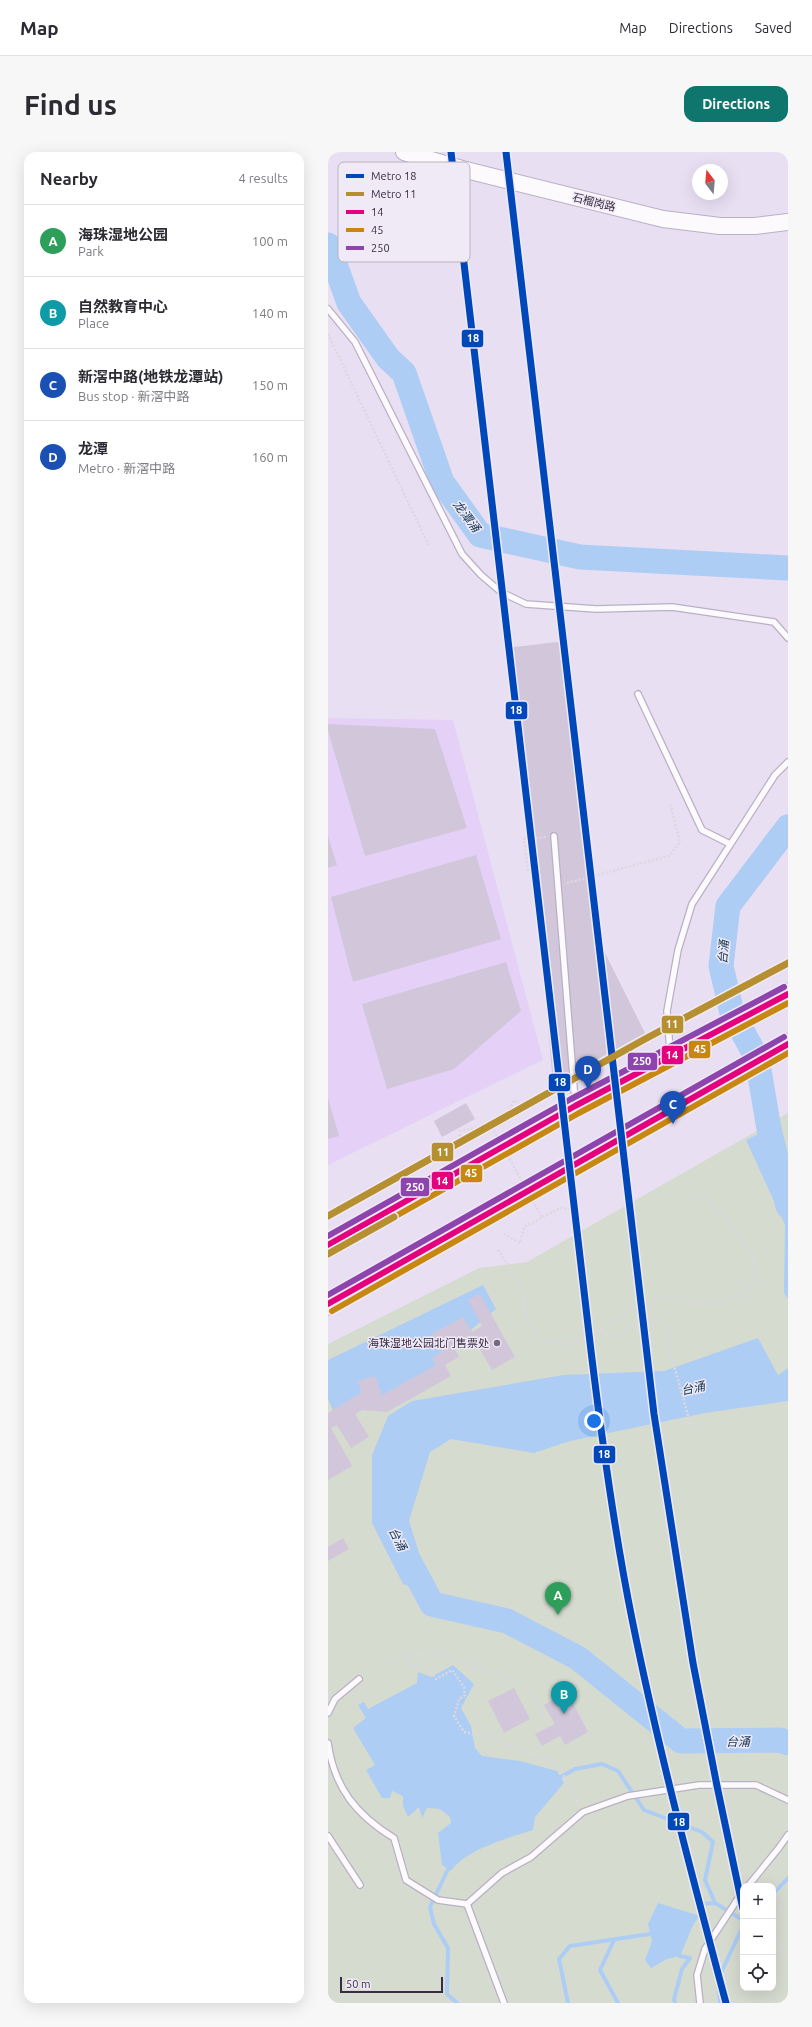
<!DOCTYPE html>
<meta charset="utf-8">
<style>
body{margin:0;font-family:Ubuntu,"Noto Sans SC",sans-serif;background:#f7f7f7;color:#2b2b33}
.controls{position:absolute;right:12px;bottom:12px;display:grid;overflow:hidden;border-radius:8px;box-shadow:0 4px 16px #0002}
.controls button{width:36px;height:36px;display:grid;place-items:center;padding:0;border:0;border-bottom:1px solid #e1e1e2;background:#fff;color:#2b2b33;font:20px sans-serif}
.compass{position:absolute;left:364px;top:12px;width:36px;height:36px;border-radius:50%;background:#fff;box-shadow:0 4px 16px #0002;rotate:344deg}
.scale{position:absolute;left:12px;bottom:10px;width:103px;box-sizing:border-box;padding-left:4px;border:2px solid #382b43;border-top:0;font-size:11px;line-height:14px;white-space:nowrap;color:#382b43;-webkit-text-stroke:3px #f0eaf6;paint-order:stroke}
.you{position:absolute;left:266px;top:1269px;width:14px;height:14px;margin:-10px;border:3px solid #fff;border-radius:50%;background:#1a73e8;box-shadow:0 0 0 6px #1a73e833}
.badge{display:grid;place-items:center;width:26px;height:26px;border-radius:50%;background:#0f766e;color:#fff;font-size:13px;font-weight:700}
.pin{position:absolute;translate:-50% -33px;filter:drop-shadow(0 1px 2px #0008)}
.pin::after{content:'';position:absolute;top:21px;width:14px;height:12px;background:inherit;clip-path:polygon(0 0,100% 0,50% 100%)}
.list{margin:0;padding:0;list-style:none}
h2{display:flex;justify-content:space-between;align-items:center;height:52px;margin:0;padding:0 16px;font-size:17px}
h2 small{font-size:13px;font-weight:400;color:#7c7c81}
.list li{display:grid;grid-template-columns:26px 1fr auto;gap:12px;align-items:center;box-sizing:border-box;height:72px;padding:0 16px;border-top:1px solid #e1e1e2}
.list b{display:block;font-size:15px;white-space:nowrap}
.list p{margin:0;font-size:13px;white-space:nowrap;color:#7c7c81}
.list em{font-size:13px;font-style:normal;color:#7c7c81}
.icon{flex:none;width:22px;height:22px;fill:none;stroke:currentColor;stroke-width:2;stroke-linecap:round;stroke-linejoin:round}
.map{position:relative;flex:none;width:460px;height:1851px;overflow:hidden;border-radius:12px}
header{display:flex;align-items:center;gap:24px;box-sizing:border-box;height:56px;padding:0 20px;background:#fff;border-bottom:1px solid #e1e1e2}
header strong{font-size:19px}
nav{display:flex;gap:22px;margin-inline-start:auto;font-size:14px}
.intro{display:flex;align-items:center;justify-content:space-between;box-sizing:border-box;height:96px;padding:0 24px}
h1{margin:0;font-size:28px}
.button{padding:10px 18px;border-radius:12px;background:#0f766e;color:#fff;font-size:14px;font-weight:700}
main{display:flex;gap:24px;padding:0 24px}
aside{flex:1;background:#fff;border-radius:12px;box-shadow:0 4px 16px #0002}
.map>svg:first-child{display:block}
.built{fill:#e5d1f8}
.green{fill:#d6dbd0;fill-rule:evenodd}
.water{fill:#aecdf4}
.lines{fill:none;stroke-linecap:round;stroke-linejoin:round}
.stream{stroke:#aecdf4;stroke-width:4}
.river{stroke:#aecdf4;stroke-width:25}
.building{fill:#d1c6da}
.lane-casing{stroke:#bab0c4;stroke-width:8}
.secondary-casing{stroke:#bab0c4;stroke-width:18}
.highway-casing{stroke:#bab0c4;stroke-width:23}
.path{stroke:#dbd8df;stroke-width:2.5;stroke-dasharray:2 2;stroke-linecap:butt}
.lane{stroke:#fcfafd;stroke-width:5.5}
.secondary{stroke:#fcfafd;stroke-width:16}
.highway{stroke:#fcfafd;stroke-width:21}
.highway-bridge-casing{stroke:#bab0c4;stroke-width:23;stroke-linecap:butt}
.path-bridge{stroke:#dbd8df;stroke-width:2.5;stroke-dasharray:2 2;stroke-linecap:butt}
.highway-bridge{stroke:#fcfafd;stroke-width:21}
.bus-1-casing{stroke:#f0eaf6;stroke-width:9}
.bus-2-casing{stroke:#f0eaf6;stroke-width:9}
.bus-3-casing{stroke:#f0eaf6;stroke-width:9}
.bus-1{stroke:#e5007d;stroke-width:6}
.bus-2{stroke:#c78711;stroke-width:6}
.bus-3{stroke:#8e44ad;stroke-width:6}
.metro-1-casing{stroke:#f0eaf6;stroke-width:10}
.metro-2-casing{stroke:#f0eaf6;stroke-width:10}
.metro-1{stroke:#0047ba;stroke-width:7}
.metro-2{stroke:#b68f30;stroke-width:7}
.poi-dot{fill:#766a81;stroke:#f0eaf6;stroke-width:1.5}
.labels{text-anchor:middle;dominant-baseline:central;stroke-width:3;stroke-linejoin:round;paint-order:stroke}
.street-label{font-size:11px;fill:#382b43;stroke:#f0eaf6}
.poi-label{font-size:11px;fill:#382b43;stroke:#f0eaf6;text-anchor:end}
.water-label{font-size:12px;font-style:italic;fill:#113453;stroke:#f0eaf6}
.key{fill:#f0eaf6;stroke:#b9b1c0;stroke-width:1}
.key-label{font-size:11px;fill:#382b43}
.line-badge{stroke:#f0eaf6;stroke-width:1.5}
.badge-label{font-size:11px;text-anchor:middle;font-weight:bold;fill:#fff}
</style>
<header>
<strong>Map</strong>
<nav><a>Map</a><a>Directions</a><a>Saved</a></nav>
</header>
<div class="intro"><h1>Find us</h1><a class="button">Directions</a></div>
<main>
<aside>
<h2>Nearby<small>4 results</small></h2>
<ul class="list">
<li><span class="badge" style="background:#2e9e5b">A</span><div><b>海珠湿地公园</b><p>Park</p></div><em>100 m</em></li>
<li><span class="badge" style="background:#0f9aa8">B</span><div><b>自然教育中心</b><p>Place</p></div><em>140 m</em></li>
<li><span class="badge" style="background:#1a4fb4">C</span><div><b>新滘中路(地铁龙潭站)</b><p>Bus stop · 新滘中路</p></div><em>150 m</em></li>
<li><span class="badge" style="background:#1a4fb4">D</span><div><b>龙潭</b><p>Metro · 新滘中路</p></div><em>160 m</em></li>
</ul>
</aside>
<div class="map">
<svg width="460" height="1851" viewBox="0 0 460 1851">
<rect width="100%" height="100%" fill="#e9dff3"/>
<path class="built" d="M 0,566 L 125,568 L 215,908 L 0,1013 Z"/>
<path class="green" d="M 460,961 L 460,1851 L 0,1851 L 0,1192 L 151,1116 L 199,1110 ZM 415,1734 L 445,1734 L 445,1836 L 415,1836 Z"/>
<g class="water">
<path d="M 447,974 L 460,1027 L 460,1147 L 456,1141 L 457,1073 L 418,988 Z"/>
<path d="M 155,1133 L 168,1157 L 144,1177 L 110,1215 L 56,1248 L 30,1243 L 5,1258 L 0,1247 L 0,1208 Z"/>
<path d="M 430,1186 L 450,1223 L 460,1216 L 460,1249 L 377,1261 L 242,1289 L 206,1301 L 123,1287 L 102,1300 L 81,1369 L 97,1420 L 97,1440 L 75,1432 L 44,1371 L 44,1303 L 60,1264 L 84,1249 L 235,1223 L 336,1219 Z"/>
<path d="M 125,1513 L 146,1532 L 133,1556 L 143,1574 L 147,1596 L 154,1604 L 192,1609 L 229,1619 L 236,1631 L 207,1665 L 205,1678 C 180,1686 139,1697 123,1719 L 114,1713 L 110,1681 L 123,1671 L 122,1665 L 112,1657 L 99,1656 L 94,1666 L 91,1655 L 80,1665 L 75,1654 L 75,1644 L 64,1639 L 62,1646 L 54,1646 L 38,1618 L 47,1613 L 25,1576 L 38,1566 L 30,1553 L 36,1550 L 40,1557 L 89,1531 L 90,1520 L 103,1525 Z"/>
<path d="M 330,1751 L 372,1764 L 366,1771 L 352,1804 L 339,1807 L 323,1816 L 317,1808 L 324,1789 L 320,1772 Z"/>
</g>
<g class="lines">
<g class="stream">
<path d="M 229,1627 L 247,1617 L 274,1612 L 290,1619 L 316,1658 L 374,1680 L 385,1690 L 377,1728 L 387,1751 L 415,1768"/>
<path d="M 122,1713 L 102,1755 L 106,1772 L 120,1796 L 119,1842 L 129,1851"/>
<path d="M 445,1742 L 460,1726"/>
<path d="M 372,1764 L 374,1752 L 387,1751"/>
<path d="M 286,1788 L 272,1818 L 290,1851"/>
<path d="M 240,1851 L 231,1807 L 242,1794 L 322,1782"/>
<path d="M 347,1851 L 346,1847 L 354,1817 L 362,1806 L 352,1804"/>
<path d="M 392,1851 L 390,1827 L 415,1774"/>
</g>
<g class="river">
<path d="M 0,93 L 21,151 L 60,206 L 76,221 L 114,330 L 152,383 L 252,405 L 460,416"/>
<path d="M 460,675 L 400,754 L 393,814 L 404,861 L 429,906 L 441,977 L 460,1054"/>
<path d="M 81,1409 L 104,1452 L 179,1469 L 250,1506 L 353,1589 L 452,1588 L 460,1591"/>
</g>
</g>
<g class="building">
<path d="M 238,489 L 274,795 L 317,881 L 225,932 L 216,829 L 177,496 Z"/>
<path d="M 0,572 L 107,577 L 139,676 L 37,704 L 0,579 Z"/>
<path d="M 0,684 L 9,713 L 0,716 Z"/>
<path d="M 148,703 L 173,787 L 25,830 L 3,745 Z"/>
<path d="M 178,810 L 193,859 L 126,917 L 59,937 L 34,852 Z"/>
<path d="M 0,946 L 11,984 L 0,987 Z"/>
<path d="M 138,951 L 147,967 L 114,985 L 106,969 Z"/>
<path d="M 152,1142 L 187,1205 L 164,1218 L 147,1189 L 137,1195 L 134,1188 L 125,1194 L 131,1205 L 117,1213 L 123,1224 L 59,1260 L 34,1258 L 27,1262 L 41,1285 L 23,1296 L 9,1273 L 3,1276 L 24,1314 L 0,1328 L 0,1261 L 33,1241 L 30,1229 L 47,1224 L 54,1243 L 108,1213 L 104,1206 L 114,1200 L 104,1182 L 135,1165 L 144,1180 L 154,1174 L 140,1148 Z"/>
<path d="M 15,1386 L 21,1397 L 0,1409 L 0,1395 Z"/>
<path d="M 186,1536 L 202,1567 L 176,1581 L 160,1549 Z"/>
<path d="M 239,1540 L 260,1580 L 237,1593 L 232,1584 L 214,1594 L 207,1582 L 227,1572 L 216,1553 Z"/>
</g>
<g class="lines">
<g class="lane-casing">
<g id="lane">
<path d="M 0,157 L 27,190 L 134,402 L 153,423 L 173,440 L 198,452 L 268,457 L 344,455 L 446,470 L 460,486"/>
<path d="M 310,542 L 374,678 L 402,692"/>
<path d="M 226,684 L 247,949"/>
<path d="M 342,899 L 339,859 L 350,798 L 364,752 L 447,623 L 460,610"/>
<path d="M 0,1561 L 7,1547 L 31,1527"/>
<path d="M 0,1591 C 6,1635 28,1663 66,1686 L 78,1728 L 110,1748 L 139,1752 L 174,1721 L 203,1705 L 255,1660 L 300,1644 L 371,1633 L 428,1633 L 460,1648"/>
<path d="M 0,1684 L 32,1733"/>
<path d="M 420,1734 L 450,1697 L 460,1683"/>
<path d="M 139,1752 L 176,1851"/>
<path d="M 372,1851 L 369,1823 L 377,1797 L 415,1739"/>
</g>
</g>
<g class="secondary-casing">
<path id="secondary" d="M 76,0 L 134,17 L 335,67 L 392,74 L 427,74 L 460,70"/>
</g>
<g class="highway-casing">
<g id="highway">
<path d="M 429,858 L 460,842"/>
<path d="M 0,1093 L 247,954 L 359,894"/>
<path d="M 0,1152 L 460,892"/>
</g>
</g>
<g class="path">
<path d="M 0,182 L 101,394"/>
<path d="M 200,719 L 196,687 L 219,685"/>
<path d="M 239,731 L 341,704 L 352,690 L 342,652"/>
<path d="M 130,996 L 132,979 C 156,974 175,973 186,948 L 198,957"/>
<path d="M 176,1082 L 192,1091 L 196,1075 L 232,1056 L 246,1058 L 248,1046"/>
<path d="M 170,1098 L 194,1134 L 198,1165 L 216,1188 L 242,1192 L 256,1188 L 295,1163 L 333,1145 L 369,1151 L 388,1150 L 408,1146 L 422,1137 L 427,1124 L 426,1109 L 420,1096 L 387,1053 L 373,1040"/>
<path d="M 272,1179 L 279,1183 L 287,1185 C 307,1174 319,1161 341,1176 L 342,1199 L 364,1278"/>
<path d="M 78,1506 L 83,1514 L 90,1512 L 102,1518 L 108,1527 L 124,1518 L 136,1535 L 137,1543 L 131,1547 L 126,1564 L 136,1580 L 152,1583 L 229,1611 L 251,1653"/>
<path d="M 71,1508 L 92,1502 L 120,1506 L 172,1523 L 204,1541 L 219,1569"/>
<path d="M 434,1730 L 439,1734"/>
<path d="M 445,1739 L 455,1748 L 445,1783"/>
<path d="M 445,1787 L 454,1793 L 454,1803 L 460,1805"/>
</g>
<use href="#lane" class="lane"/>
<use href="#secondary" class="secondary"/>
<use href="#highway" class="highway"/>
<g class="highway-bridge-casing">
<path id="highway-bridge" d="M 359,894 L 429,858"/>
</g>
<path class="path-bridge" d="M 162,972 L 214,1065"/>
<use href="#highway-bridge" class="highway-bridge"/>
<g class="bus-1-casing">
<g id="bus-1">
<path d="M 0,1093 L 247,954 L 460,842"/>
<path d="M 0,1152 L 460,892"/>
</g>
</g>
<g class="bus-2-casing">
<g id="bus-2">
<path d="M 4,1100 L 251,961 L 460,851"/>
<path d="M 4,1159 L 460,901"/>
</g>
</g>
<g class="bus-3-casing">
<g id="bus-3">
<path d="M 0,1084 L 243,947 L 456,835"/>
<path d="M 0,1143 L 456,885"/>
</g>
</g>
<use href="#bus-1" class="bus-1"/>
<use href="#bus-2" class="bus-2"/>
<use href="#bus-3" class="bus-3"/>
<g class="metro-1-casing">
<g id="metro-1">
<path d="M 123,0 L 263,1199 C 274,1289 286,1378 304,1467 C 330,1596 364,1724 398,1851"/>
<path d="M 178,0 L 326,1262 L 365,1511 L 389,1634 L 415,1757"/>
</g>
</g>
<g class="metro-2-casing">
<g id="metro-2">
<path d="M 0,1064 L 317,887 L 460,811"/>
<path d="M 0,1102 L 66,1065"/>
</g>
</g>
<use href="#metro-1" class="metro-1"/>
<use href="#metro-2" class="metro-2"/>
</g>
<circle class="poi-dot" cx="169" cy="1191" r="4"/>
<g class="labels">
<g class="street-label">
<text transform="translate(266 50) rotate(14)">石榴岗路</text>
</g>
<g class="poi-label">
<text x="161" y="1191">海珠湿地公园北门售票处</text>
</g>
<g class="water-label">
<text transform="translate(139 364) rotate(53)">龙潭涌</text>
<text transform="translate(395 800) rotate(-85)">台涌</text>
<text transform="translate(365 1236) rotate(-13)">台涌</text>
<text transform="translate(70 1387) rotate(63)">台涌</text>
<text x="410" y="1589">台涌</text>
</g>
</g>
<rect x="10" y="10" width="132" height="100" rx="6" class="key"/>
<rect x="18" y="22" width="18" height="4" fill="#0047ba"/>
<rect x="18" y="40" width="18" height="4" fill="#b68f30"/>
<rect x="18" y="58" width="18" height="4" fill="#e5007d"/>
<rect x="18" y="76" width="18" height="4" fill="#c78711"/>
<rect x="18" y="94" width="18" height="4" fill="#8e44ad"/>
<g class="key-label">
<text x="43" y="28">Metro 18</text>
<text x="43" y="46">Metro 11</text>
<text x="43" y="64">14</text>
<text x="43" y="82">45</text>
<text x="43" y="100">250</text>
</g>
<g class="line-badge">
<rect x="133" y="177" width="23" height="19" rx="4" fill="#0047ba"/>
<rect x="177" y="549" width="23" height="19" rx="4" fill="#0047ba"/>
<rect x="333" y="863" width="23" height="19" rx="4" fill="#b68f30"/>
<rect x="360" y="888" width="23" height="19" rx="4" fill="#c78711"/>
<rect x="333" y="893" width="23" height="20" rx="4" fill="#e5007d"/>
<rect x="299" y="900" width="31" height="19" rx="4" fill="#8e44ad"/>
<rect x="220" y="921" width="23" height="19" rx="4" fill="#0047ba"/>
<rect x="103" y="990" width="23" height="20" rx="4" fill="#b68f30"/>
<rect x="132" y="1012" width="23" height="19" rx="4" fill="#c78711"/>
<rect x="103" y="1019" width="23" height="19" rx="4" fill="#e5007d"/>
<rect x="72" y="1025" width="30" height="20" rx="4" fill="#8e44ad"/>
<rect x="265" y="1293" width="23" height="19" rx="4" fill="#0047ba"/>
<rect x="339" y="1660" width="23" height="19" rx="4" fill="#0047ba"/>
</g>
<g class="badge-label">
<text x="145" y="190">18</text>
<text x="188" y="562">18</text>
<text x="344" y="876">11</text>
<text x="372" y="901">45</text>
<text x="344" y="907">14</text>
<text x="314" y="913">250</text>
<text x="232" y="934">18</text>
<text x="115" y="1004">11</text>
<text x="143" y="1025">45</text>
<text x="114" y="1033">14</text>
<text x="87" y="1039">250</text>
<text x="276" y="1306">18</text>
<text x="351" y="1674">18</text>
</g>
</svg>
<div class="controls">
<button>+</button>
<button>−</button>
<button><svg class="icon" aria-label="locate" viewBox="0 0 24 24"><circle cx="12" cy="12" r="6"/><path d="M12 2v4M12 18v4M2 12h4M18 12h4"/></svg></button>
</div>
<svg class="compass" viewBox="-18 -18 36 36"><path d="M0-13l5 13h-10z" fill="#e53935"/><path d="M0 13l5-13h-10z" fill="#7c7c81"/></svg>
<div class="scale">50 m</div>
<div class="you"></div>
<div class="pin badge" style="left:230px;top:1463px;background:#2e9e5b">A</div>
<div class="pin badge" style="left:236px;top:1562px;background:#0f9aa8">B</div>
<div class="pin badge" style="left:345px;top:972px;background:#1a4fb4">C</div>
<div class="pin badge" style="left:260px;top:937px;background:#1a4fb4">D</div>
</div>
</main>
